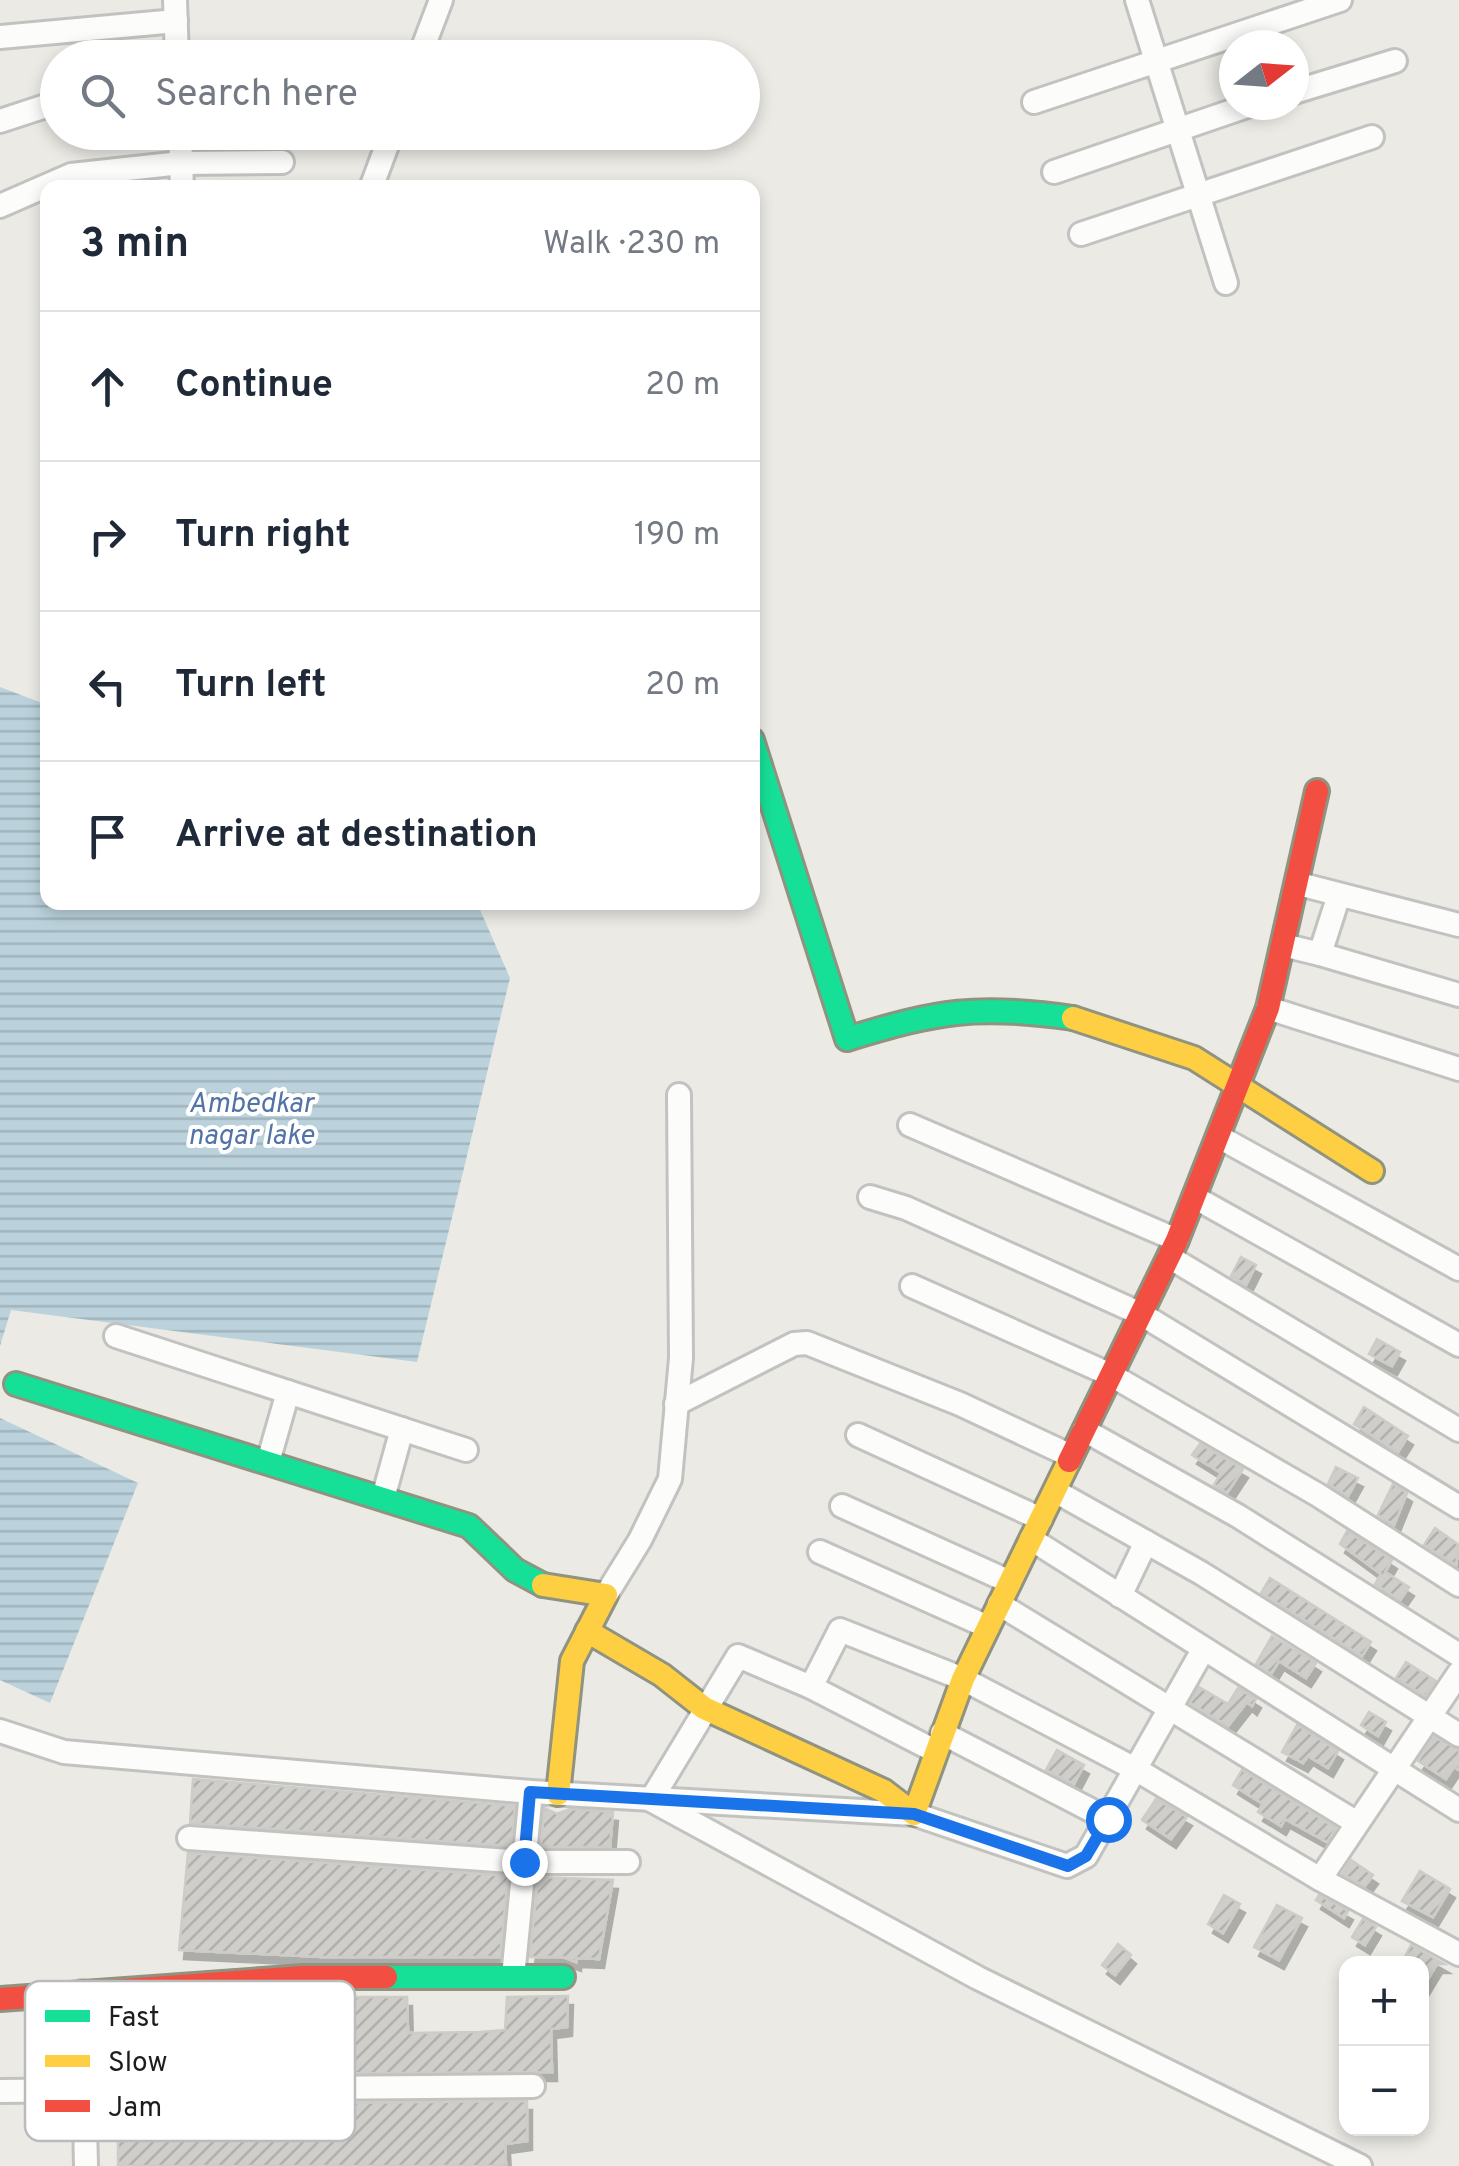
<!DOCTYPE html>
<meta charset="utf-8">
<style>
body{margin:0;font-family:Overpass,sans-serif;background:#f6f6f7;color:#1f2937}
.controls{position:absolute;right:30px;bottom:30px;display:grid;overflow:hidden;border-radius:20px;box-shadow:0 5px 15px #0003}
.controls button{width:90px;height:90px;display:grid;place-items:center;padding:0;border:0;border-bottom:2px solid #e0e1e3;background:#fff;color:#1f2937;font:50px sans-serif}
.compass{position:absolute;left:1219px;top:30px;width:90px;height:90px;border-radius:50%;background:#fff;box-shadow:0 5px 15px #0003;rotate:73deg}
.stop{position:absolute;width:30px;height:30px;margin:-22px;border:8px solid #1a73e8;border-radius:50%;background:#fff}
.stop.end{background:#1a73e8;border-color:#fff;box-shadow:0 2px 10px #0008}
.list{margin:0;padding:0;list-style:none}
h2{display:flex;justify-content:space-between;align-items:center;height:130px;margin:0;padding:0 40px;font-size:42px}
h2 small{font-size:32px;font-weight:400;color:#747a83}
.list li{display:grid;grid-template-columns:65px 1fr auto;gap:30px;align-items:center;box-sizing:border-box;height:150px;padding:0 40px;border-top:2px solid #e0e1e3}
.list b{display:block;font-size:38px;white-space:nowrap}
.list em{font-size:32px;font-style:normal;color:#747a83}
.icon{flex:none;width:55px;height:55px;fill:none;stroke:currentColor;stroke-width:2;stroke-linecap:round;stroke-linejoin:round}
.map{position:relative;flex:none;width:1459px;height:2166px;overflow:hidden}
.search{position:absolute;background:#fff;box-shadow:0 5px 15px #0003;left:40px;top:40px;width:720px;height:110px;display:flex;align-items:center;gap:25px;box-sizing:border-box;padding:0 35px;border-radius:55px;color:#747a83;font-size:38px}
.panel{position:absolute;background:#fff;box-shadow:0 5px 15px #0003;left:40px;top:180px;width:720px;height:730px;border-radius:20px}
.map>svg:first-child{display:block}
.water{fill:url(#water-rules)}
.building{fill:url(#building-hatch);stroke:#ceccc7;stroke-width:2.5;filter:url(#shadow)}
.lines{fill:none;stroke-linecap:round;stroke-linejoin:round}
.street-casing{stroke:#c2c2c0;stroke-width:28}
.fast-casing{stroke:#90937f;stroke-width:28}
.slow-casing{stroke:#90937f;stroke-width:28}
.jam-casing{stroke:#90937f;stroke-width:28}
.street{stroke:#fcfcfb;stroke-width:22}
.fast{stroke:#16e098;stroke-width:22}
.slow{stroke:#ffcf43;stroke-width:22}
.jam{stroke:#f24e42;stroke-width:22}
.route{stroke:#1a73e8;stroke-width:12}
.labels{text-anchor:middle;dominant-baseline:central;stroke-width:8;stroke-linejoin:round;paint-order:stroke}
.water-label{font-size:28px;font-style:italic;fill:#5173a5;stroke:#fff}
.key{fill:#fff;stroke:#bbb;stroke-width:2.5}
.key-label{font-size:28px;fill:#1d1d1d}
</style>
<div class="map">
<svg width="1459" height="2166" viewBox="0 0 1459 2166">
<defs>
<pattern id="water-rules" width="6" height="5" patternUnits="userSpaceOnUse" patternTransform="scale(2.5)"><rect width="6" height="5" fill="#bbd2dc"/><path d="M0 2.5h6" fill="none" stroke="#a0b4bc"/></pattern>
<pattern id="building-hatch" width="6" height="6" patternUnits="userSpaceOnUse" patternTransform="scale(2.5)"><rect width="6" height="6" fill="#d0ceca"/><path d="M-1 1l2-2M0 6l6-6M5 7l2-2" fill="none" stroke="#b2b0ad"/></pattern>
<filter id="shadow"><feDropShadow dx="5" dy="9" stdDeviation="0" flood-color="#0004"/></filter>
</defs>
<rect width="100%" height="100%" fill="#ebeae5"/>
<g class="water">
<path d="M 0,687 L 47,705 L 48,902 L 477,903 L 510,978 L 417,1362 L 11,1310 L 0,1346 Z"/>
<path d="M 0,1418 L 138,1483 L 50,1703 L 0,1680 Z"/>
</g>
<g class="building">
<path d="M 1241,1257 L 1256,1265 L 1246,1285 L 1231,1276 Z"/>
<path d="M 1377,1339 L 1400,1352 L 1392,1366 L 1369,1354 Z"/>
<path d="M 1364,1407 L 1408,1436 L 1398,1452 L 1354,1424 Z"/>
<path d="M 1200,1444 L 1243,1469 L 1227,1493 L 1214,1485 L 1221,1473 L 1192,1455 Z"/>
<path d="M 1336,1467 L 1358,1478 L 1348,1496 L 1328,1484 Z"/>
<path d="M 1393,1484 L 1407,1493 L 1394,1525 L 1378,1515 Z"/>
<path d="M 1435,1528 L 1459,1545 L 1456,1565 L 1424,1545 Z"/>
<path d="M 1347,1531 L 1392,1560 L 1385,1572 L 1409,1587 L 1400,1600 L 1375,1584 L 1381,1574 L 1340,1544 Z"/>
<path d="M 1270,1578 L 1371,1642 L 1362,1656 L 1261,1593 Z"/>
<path d="M 1272,1636 L 1316,1663 L 1306,1678 L 1279,1661 L 1271,1674 L 1256,1664 Z"/>
<path d="M 1406,1662 L 1436,1681 L 1425,1696 L 1396,1678 Z"/>
<path d="M 1199,1687 L 1228,1704 L 1238,1688 L 1256,1699 L 1252,1706 L 1247,1702 L 1228,1726 L 1190,1703 Z"/>
<path d="M 1369,1712 L 1386,1722 L 1378,1736 L 1361,1725 Z"/>
<path d="M 1297,1725 L 1338,1751 L 1328,1768 L 1308,1756 L 1303,1763 L 1282,1752 Z"/>
<path d="M 1434,1737 L 1459,1750 L 1459,1770 L 1454,1767 L 1446,1779 L 1418,1761 Z"/>
<path d="M 1057,1750 L 1084,1765 L 1074,1784 L 1046,1770 Z"/>
<path d="M 1242,1770 L 1336,1828 L 1327,1842 L 1285,1819 L 1281,1826 L 1258,1812 L 1263,1804 L 1233,1785 Z"/>
<path d="M 193,1779 L 515,1806 L 511,1846 L 190,1823 Z"/>
<path d="M 1156,1799 L 1187,1817 L 1171,1839 L 1142,1820 Z"/>
<path d="M 544,1808 L 557,1814 L 570,1809 L 613,1812 L 610,1847 L 541,1847 Z"/>
<path d="M 188,1853 L 508,1876 L 500,1957 L 324,1957 L 179,1950 Z"/>
<path d="M 1351,1860 L 1373,1875 L 1365,1886 L 1342,1874 Z"/>
<path d="M 1420,1871 L 1450,1889 L 1433,1917 L 1402,1901 Z"/>
<path d="M 538,1877 L 613,1880 L 599,1959 L 576,1958 L 576,1962 L 563,1957 L 530,1957 Z"/>
<path d="M 1224,1895 L 1240,1904 L 1223,1933 L 1208,1924 Z"/>
<path d="M 1319,1895 L 1348,1911 L 1344,1918 L 1316,1900 Z"/>
<path d="M 1277,1905 L 1302,1918 L 1279,1960 L 1254,1947 Z"/>
<path d="M 1363,1919 L 1376,1927 L 1365,1945 L 1352,1937 Z"/>
<path d="M 1118,1944 L 1131,1955 L 1115,1975 L 1102,1965 Z"/>
<path d="M 1411,1945 L 1444,1964 L 1437,1964 L 1422,1989 L 1422,1964 L 1404,1959 Z"/>
<path d="M 568,1996 L 567,2027 L 551,2029 L 552,2072 L 99,2075 L 97,2012 L 305,1997 L 407,1997 L 408,2033 L 480,2032 L 505,2030 L 507,1997 Z"/>
<path d="M 527,2101 L 527,2141 L 505,2144 L 506,2166 L 118,2166 L 118,2105 Z"/>
</g>
<g class="lines">
<g class="street-casing">
<g id="street">
<path d="M 175,0 L 177,58"/>
<path d="M 1137,0 L 1226,283"/>
<path d="M 0,37 L 176,21"/>
<path d="M 419,58 L 441,0"/>
<path d="M 1294,92 L 1395,61"/>
<path d="M 1034,102 L 1340,0"/>
<path d="M 0,121 L 58,102"/>
<path d="M 180,132 L 182,188"/>
<path d="M 1054,172 L 1250,105"/>
<path d="M 371,188 L 392,132"/>
<path d="M 0,206 L 71,175 L 181,163 L 282,162"/>
<path d="M 1081,234 L 1372,137"/>
<path d="M 1299,884 L 1459,925"/>
<path d="M 1283,945 L 1320,954 L 1339,895"/>
<path d="M 1320,954 L 1459,995"/>
<path d="M 1268,1008 L 1459,1069"/>
<path d="M 910,1125 L 1177,1240"/>
<path d="M 1219,1137 L 1459,1269"/>
<path d="M 870,1197 L 906,1208 L 1141,1314 L 1459,1507"/>
<path d="M 1194,1197 L 1459,1345"/>
<path d="M 1169,1257 L 1459,1430"/>
<path d="M 912,1286 L 1111,1375 L 1318,1495 L 1459,1585"/>
<path d="M 116,1336 L 466,1450"/>
<path d="M 676,1404 L 794,1344 L 807,1343 L 960,1404 L 1071,1456"/>
<path d="M 1084,1430 L 1238,1516 L 1459,1655"/>
<path d="M 858,1435 L 1041,1519"/>
<path d="M 268,1462 L 288,1392"/>
<path d="M 1055,1491 L 1201,1573 L 1459,1735"/>
<path d="M 383,1498 L 402,1429"/>
<path d="M 842,1506 L 1010,1582"/>
<path d="M 1031,1539 L 1459,1810"/>
<path d="M 820,1552 L 988,1627"/>
<path d="M 606,1595 L 640,1540 L 670,1479 L 681,1358 L 679,1095"/>
<path d="M 1120,1596 L 1146,1542"/>
<path d="M 999,1604 L 1357,1823"/>
<path d="M 811,1687 L 840,1630 L 963,1679 L 1137,1770 L 1320,1879 L 1459,1954"/>
<path d="M 0,1731 L 64,1752 L 531,1792 L 914,1814 L 1067,1866 L 1086,1856 L 1203,1650"/>
<path d="M 942,1733 L 1108,1819"/>
<path d="M 935,1751 L 811,1687 L 738,1656 L 651,1800 L 978,1978 L 1360,2166"/>
<path d="M 189,1838 L 525,1862 L 628,1862"/>
<path d="M 1320,1879 L 1459,1673"/>
<path d="M 513,1977 L 531,1792"/>
<path d="M 82,1992 L 86,2166"/>
<path d="M 0,2091 L 533,2086"/>
</g>
</g>
<g class="fast-casing">
<g id="fast">
<path d="M 752,740 L 847,1039 C 938,1011 977,1004 1073,1018"/>
<path d="M 16,1384 L 469,1526 L 515,1570 L 543,1585"/>
<path d="M 386,1977 L 563,1977"/>
</g>
</g>
<g class="slow-casing">
<g id="slow">
<path d="M 1073,1018 L 1194,1058 L 1372,1171"/>
<path d="M 543,1585 L 606,1595 L 572,1661 L 558,1794"/>
<path d="M 587,1631 L 662,1675 L 704,1708 L 884,1791 L 914,1814 L 963,1679 L 1069,1461"/>
</g>
</g>
<g class="jam-casing">
<g id="jam">
<path d="M 1069,1461 L 1177,1240 L 1268,1008 L 1317,791"/>
<path d="M 0,1999 L 304,1977 L 386,1977"/>
</g>
</g>
<use href="#street" class="street"/>
<use href="#fast" class="fast"/>
<use href="#slow" class="slow"/>
<use href="#jam" class="jam"/>
</g>
<g class="lines">
<path class="route" d="M 524,1862 L 530,1792 L 914,1814 L 1068,1866 L 1086,1856 L 1108,1819"/>
</g>
<g class="labels">
<g class="water-label">
<text x="251" y="1105">Ambedkar<tspan x="251" dy="32">nagar lake</tspan></text>
</g>
</g>
<rect x="25" y="1981" width="330" height="160" rx="15" class="key"/>
<rect x="45" y="2010" width="45" height="12" fill="#16e098"/>
<rect x="45" y="2055" width="45" height="12" fill="#ffcf43"/>
<rect x="45" y="2100" width="45" height="12" fill="#f24e42"/>
<g class="key-label">
<text x="108" y="2026">Fast</text>
<text x="108" y="2071">Slow</text>
<text x="108" y="2116">Jam</text>
</g>
</svg>
<div class="controls">
<button>+</button>
<button>−</button>
</div>
<svg class="compass" viewBox="-18 -18 36 36"><path d="M0-13l5 13h-10z" fill="#e53935"/><path d="M0 13l5-13h-10z" fill="#747a83"/></svg>
<div class="stop" style="left:1108px;top:1819px"></div>
<div class="stop end" style="left:524px;top:1862px"></div>
<div class="search"><svg class="icon" aria-label="search" viewBox="0 0 24 24"><circle cx="10" cy="10" r="6"/><path d="M15 15l6 6"/></svg>Search here</div>
<section class="panel">
<h2>3 min<small>Walk · 230 m</small></h2>
<ul class="list">
<li><svg class="icon" aria-label="ahead" viewBox="0 0 24 24"><path d="M12 20V5M6 11l6-6 6 6"/></svg><div><b>Continue</b></div><em>20 m</em></li>
<li><svg class="icon" aria-label="right" viewBox="0 0 24 24"><path d="M7 20v-9h11M14 6l5 5-5 5"/></svg><div><b>Turn right</b></div><em>190 m</em></li>
<li><svg class="icon" aria-label="left" viewBox="0 0 24 24"><path d="M17 20v-9H6M10 6l-5 5 5 5"/></svg><div><b>Turn left</b></div><em>20 m</em></li>
<li><svg class="icon" aria-label="arrive" viewBox="0 0 24 24"><path d="M6 21V4h12l-3 4 3 4H6"/></svg><div><b>Arrive at destination</b></div></li>
</ul>
</section>
</div>
